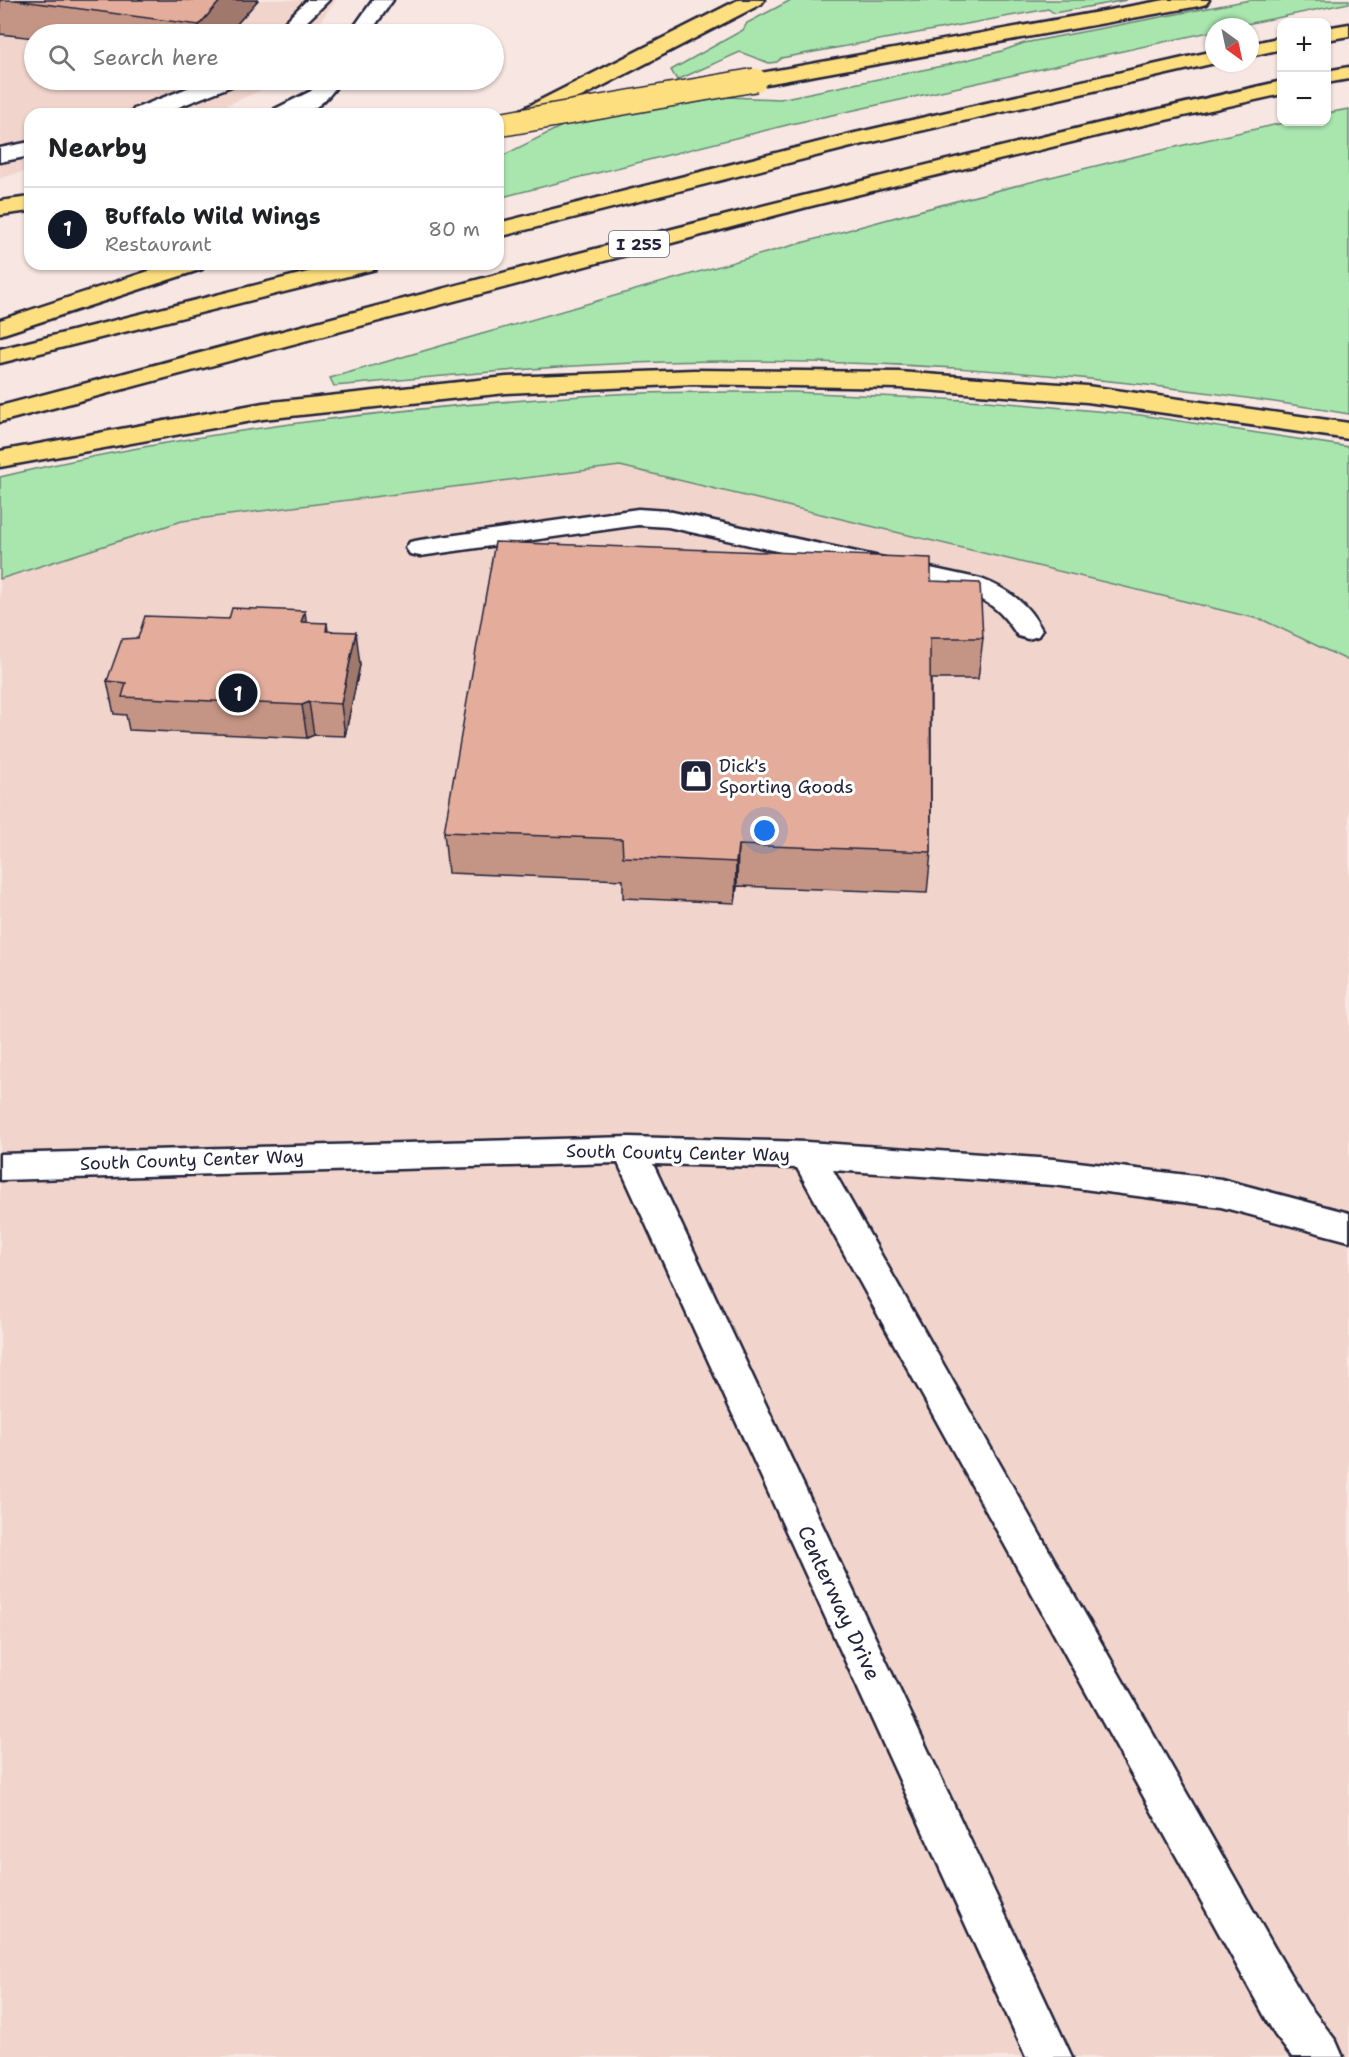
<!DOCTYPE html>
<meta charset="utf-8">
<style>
body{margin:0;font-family:"Shantell Sans",sans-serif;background:#f2f2f2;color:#202124}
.controls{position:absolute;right:18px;top:18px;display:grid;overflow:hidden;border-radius:12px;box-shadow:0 2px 4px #0004}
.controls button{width:54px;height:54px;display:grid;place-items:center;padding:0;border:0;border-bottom:2px solid #e0e0e0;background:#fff;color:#202124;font:30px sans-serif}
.compass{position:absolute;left:1205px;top:18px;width:54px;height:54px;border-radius:50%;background:#fff;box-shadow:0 2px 4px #0004;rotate:147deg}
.you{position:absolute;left:765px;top:831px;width:21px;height:21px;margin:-15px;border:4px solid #fff;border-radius:50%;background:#1a73e8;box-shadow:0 0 0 9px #1a73e833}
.badge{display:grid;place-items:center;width:39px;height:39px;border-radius:50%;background:#111827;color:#fff;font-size:20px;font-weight:700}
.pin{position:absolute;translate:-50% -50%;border:3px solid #fff;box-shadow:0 2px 6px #0006}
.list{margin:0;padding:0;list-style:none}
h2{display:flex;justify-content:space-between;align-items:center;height:78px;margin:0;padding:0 24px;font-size:26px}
h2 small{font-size:20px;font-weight:400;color:#757577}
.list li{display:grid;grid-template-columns:39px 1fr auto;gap:18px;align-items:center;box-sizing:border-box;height:84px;padding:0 24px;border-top:2px solid #e0e0e0}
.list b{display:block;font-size:22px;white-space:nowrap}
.list p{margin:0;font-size:20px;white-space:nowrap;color:#757577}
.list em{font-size:20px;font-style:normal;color:#757577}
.icon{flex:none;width:33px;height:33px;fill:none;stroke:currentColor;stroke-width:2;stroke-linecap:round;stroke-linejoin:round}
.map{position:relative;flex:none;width:1349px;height:2057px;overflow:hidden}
.search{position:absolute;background:#fff;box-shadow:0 2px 4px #0004;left:24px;top:24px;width:480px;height:66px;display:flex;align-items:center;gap:15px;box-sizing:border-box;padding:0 21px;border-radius:33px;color:#757577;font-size:22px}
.panel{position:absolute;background:#fff;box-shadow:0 2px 4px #0004;left:24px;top:108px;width:480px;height:162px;border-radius:18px}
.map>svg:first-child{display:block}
.built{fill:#f1d5cc}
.green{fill:#a8e6ad;stroke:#658474;stroke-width:1.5}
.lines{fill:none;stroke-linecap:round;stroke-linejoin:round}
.minor-casing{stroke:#22223b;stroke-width:5}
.highway-casing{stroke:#22223b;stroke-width:5}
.minor{fill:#fff;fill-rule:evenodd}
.highway{fill:#fedf80;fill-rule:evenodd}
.highway-bridge-casing{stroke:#22223b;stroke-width:26;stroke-linecap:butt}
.highway-bridge{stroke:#fedf80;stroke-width:23}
.wall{fill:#c49585;stroke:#22223b;stroke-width:1.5}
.shaded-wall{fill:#a0796c;stroke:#22223b;stroke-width:1.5}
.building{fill:#e4ad9b;stroke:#22223b;stroke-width:1.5}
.labels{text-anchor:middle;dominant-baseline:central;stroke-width:6;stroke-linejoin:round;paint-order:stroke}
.shield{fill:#fff;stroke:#646476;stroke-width:1.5}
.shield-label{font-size:16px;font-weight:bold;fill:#22223b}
.poi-label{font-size:18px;fill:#22223b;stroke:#fff;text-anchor:start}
.street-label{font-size:18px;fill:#22223b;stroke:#fff}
.near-street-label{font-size:21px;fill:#22223b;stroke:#fff}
</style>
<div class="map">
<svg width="1349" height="2057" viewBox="0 0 1349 2057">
<rect width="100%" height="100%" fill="#f7e6e1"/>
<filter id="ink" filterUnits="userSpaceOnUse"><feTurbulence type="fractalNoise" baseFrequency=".0167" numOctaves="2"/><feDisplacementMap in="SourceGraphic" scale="12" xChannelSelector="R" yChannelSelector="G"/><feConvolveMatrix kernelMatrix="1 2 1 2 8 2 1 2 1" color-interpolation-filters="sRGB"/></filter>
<g filter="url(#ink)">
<g class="built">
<path d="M 0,0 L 336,0 L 311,34 L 34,34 L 34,80 L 280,80 L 278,83 L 206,114 L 30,114 L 30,170 L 0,178 Z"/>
<path d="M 620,466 L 1263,620 L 1349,661 L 1349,2057 L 0,2057 L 0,579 L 182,521 Z"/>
</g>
<g class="green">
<path d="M 791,0 L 1127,0 L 1054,13 L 1048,9 L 781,58 L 777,62 L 769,63 L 740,52 L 677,80 L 671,70 L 743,30 L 747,23 Z"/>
<path d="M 1250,0 L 1349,0 L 1349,3 L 1232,27 L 1214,27 L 1214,31 L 791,124 L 498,198 L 498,158 L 564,125 L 727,97 L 780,99 L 947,65 L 1002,51 L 1024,43 Z"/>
<path d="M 1349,109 L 1349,414 C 1145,379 935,361 727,361 C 596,361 465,374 334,386 L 330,378 C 647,287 965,190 1288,122 L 1326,122 L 1327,113 Z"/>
<path d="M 793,392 L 986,401 L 1140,415 L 1349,447 L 1349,661 L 1263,620 L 620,466 L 182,521 L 0,579 L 0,477 C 202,429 408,406 616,394 C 675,391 734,392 793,392 Z"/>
</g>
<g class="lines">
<g class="minor-casing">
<g id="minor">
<path d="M 307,0 L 329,0 L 294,34 L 273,34 Z"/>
<path d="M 373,0 L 393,0 L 369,34 L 349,34 Z"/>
<path d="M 208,80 L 237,80 L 234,85 L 161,114 L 131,114 L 134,109 Z"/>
<path d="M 320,80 L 341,80 C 320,111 309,114 272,114 L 275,109 L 311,91 Z"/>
<path d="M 30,142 L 30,156 L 0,162 L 0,148 Z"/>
<path d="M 638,509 L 668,511 L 981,579 C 1010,590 1027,603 1042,630 L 1038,636 L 1028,639 L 1018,636 C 1001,611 992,602 963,592 L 668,527 L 638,525 L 420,556 L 410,554 L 406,548 L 410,542 L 420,540 Z"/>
<path d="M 629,1137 L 807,1142 L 1053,1159 L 1221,1179 L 1349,1213 L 1349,1241 L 1221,1207 L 1053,1185 L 833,1170 L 1274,1947 L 1307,2003 L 1336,2041 L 1343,2057 L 1292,2057 L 1275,2035 L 797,1168 L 653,1164 L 1072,2057 L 1026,2057 L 618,1163 L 0,1180 L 0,1154 Z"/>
</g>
</g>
<g class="highway-casing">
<g id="highway">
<path d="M 738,0 L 764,0 L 761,4 L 521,128 L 513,130 L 505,128 L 502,123 L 505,118 Z"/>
<path d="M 1165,0 L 1209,0 L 1206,4 L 1199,6 L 755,86 L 747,85 L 744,80 L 747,75 L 755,74 Z"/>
<path d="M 1349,24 L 1349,36 L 1326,40 L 1326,28 Z"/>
<path d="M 1282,37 L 1282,49 L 1250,56 L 1250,44 Z"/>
<path d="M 1214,51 L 1215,63 L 855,146 L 498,237 L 498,223 L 855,133 Z"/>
<path d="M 1349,67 L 1349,79 L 1326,83 L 1326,71 Z"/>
<path d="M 1282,81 L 1282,94 L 1121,130 L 807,207 L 0,422 L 0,406 C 426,293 851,178 1282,81 Z"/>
<path d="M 30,197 L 30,211 L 0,215 L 0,201 Z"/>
<path d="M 170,264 L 206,264 L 202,269 L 0,335 L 0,320 Z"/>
<path d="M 340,264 L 380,264 L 376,269 L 0,363 L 0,349 Z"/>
<path d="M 694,370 L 899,372 L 1087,386 L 1349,423 L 1349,439 L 1087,402 L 899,388 L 694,384 L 506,393 L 263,419 L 0,467 L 0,451 L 263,403 L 506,377 Z"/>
</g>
</g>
<use href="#minor" class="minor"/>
<use href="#highway" class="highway"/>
<g class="highway-bridge-casing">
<path id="highway-bridge" d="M 498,125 L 755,80"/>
</g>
<use href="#highway-bridge" class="highway-bridge"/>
</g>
<g class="wall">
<path d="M 0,0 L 258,0 L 228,34 L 34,34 L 34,38 L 0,34 Z"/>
<path d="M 931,581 L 983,638 L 978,679 L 931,679 L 931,852 L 927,893 L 737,886 L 735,903 L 623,898 L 623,880 L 448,873 L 444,832 Z"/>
<path d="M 327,623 L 328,631 L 360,665 L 345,736 L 314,735 L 307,738 L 129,730 L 126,715 L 114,714 L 107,681 L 138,638 Z"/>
</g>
<g class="shaded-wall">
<path d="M 221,0 L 258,0 L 228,34 L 200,34 L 199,25 Z"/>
<path d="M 305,611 L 309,644 L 301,622 Z"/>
<path d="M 356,632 L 360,665 L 345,736 L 341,704 Z"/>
<path d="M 309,702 L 314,735 L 307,738 L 302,705 Z"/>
<path d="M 738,845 L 737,886 L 735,903 L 736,862 Z"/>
</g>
<g class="building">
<path d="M 15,0 L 221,0 L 199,25 Z"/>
<path d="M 495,542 L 931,558 L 931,581 L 980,583 L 983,638 L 930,638 L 931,852 L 738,845 L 736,862 L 623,857 L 622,839 L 444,832 Z"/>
<path d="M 232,608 L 305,611 L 301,622 L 327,623 L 326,631 L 356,632 L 341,704 L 309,702 L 302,705 L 122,697 L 126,683 L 107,681 L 122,639 L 138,638 L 145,616 L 229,619 Z"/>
</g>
</g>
<defs>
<g id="shop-square" transform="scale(1.725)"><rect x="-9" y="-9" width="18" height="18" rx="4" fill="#22223b" stroke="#fff"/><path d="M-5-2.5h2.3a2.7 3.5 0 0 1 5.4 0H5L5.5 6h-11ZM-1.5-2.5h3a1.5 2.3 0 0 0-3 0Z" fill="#fff"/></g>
</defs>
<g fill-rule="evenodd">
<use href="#shop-square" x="696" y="776"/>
</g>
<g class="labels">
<rect class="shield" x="609" y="231" width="60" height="26" rx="4.5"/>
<g class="shield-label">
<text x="639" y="244">I 255</text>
</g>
<g class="poi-label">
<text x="719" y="766">Dick's<tspan x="719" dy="21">Sporting Goods</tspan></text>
</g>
<g class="street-label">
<text transform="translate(678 1153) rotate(1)">South County Center Way</text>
<text transform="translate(192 1160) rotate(-2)">South County Center Way</text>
</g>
<g class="near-street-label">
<text transform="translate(839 1603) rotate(65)">Centerway Drive</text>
</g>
</g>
</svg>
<div class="controls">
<button>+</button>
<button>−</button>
</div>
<svg class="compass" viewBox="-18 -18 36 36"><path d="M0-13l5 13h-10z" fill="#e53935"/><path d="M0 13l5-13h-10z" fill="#757577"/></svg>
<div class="you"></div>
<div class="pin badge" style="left:238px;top:693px">1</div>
<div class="search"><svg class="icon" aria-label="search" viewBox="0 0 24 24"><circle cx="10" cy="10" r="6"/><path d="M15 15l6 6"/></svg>Search here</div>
<section class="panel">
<h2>Nearby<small></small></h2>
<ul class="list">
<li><span class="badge">1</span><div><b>Buffalo Wild Wings</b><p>Restaurant</p></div><em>80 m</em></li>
</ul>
</section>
</div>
